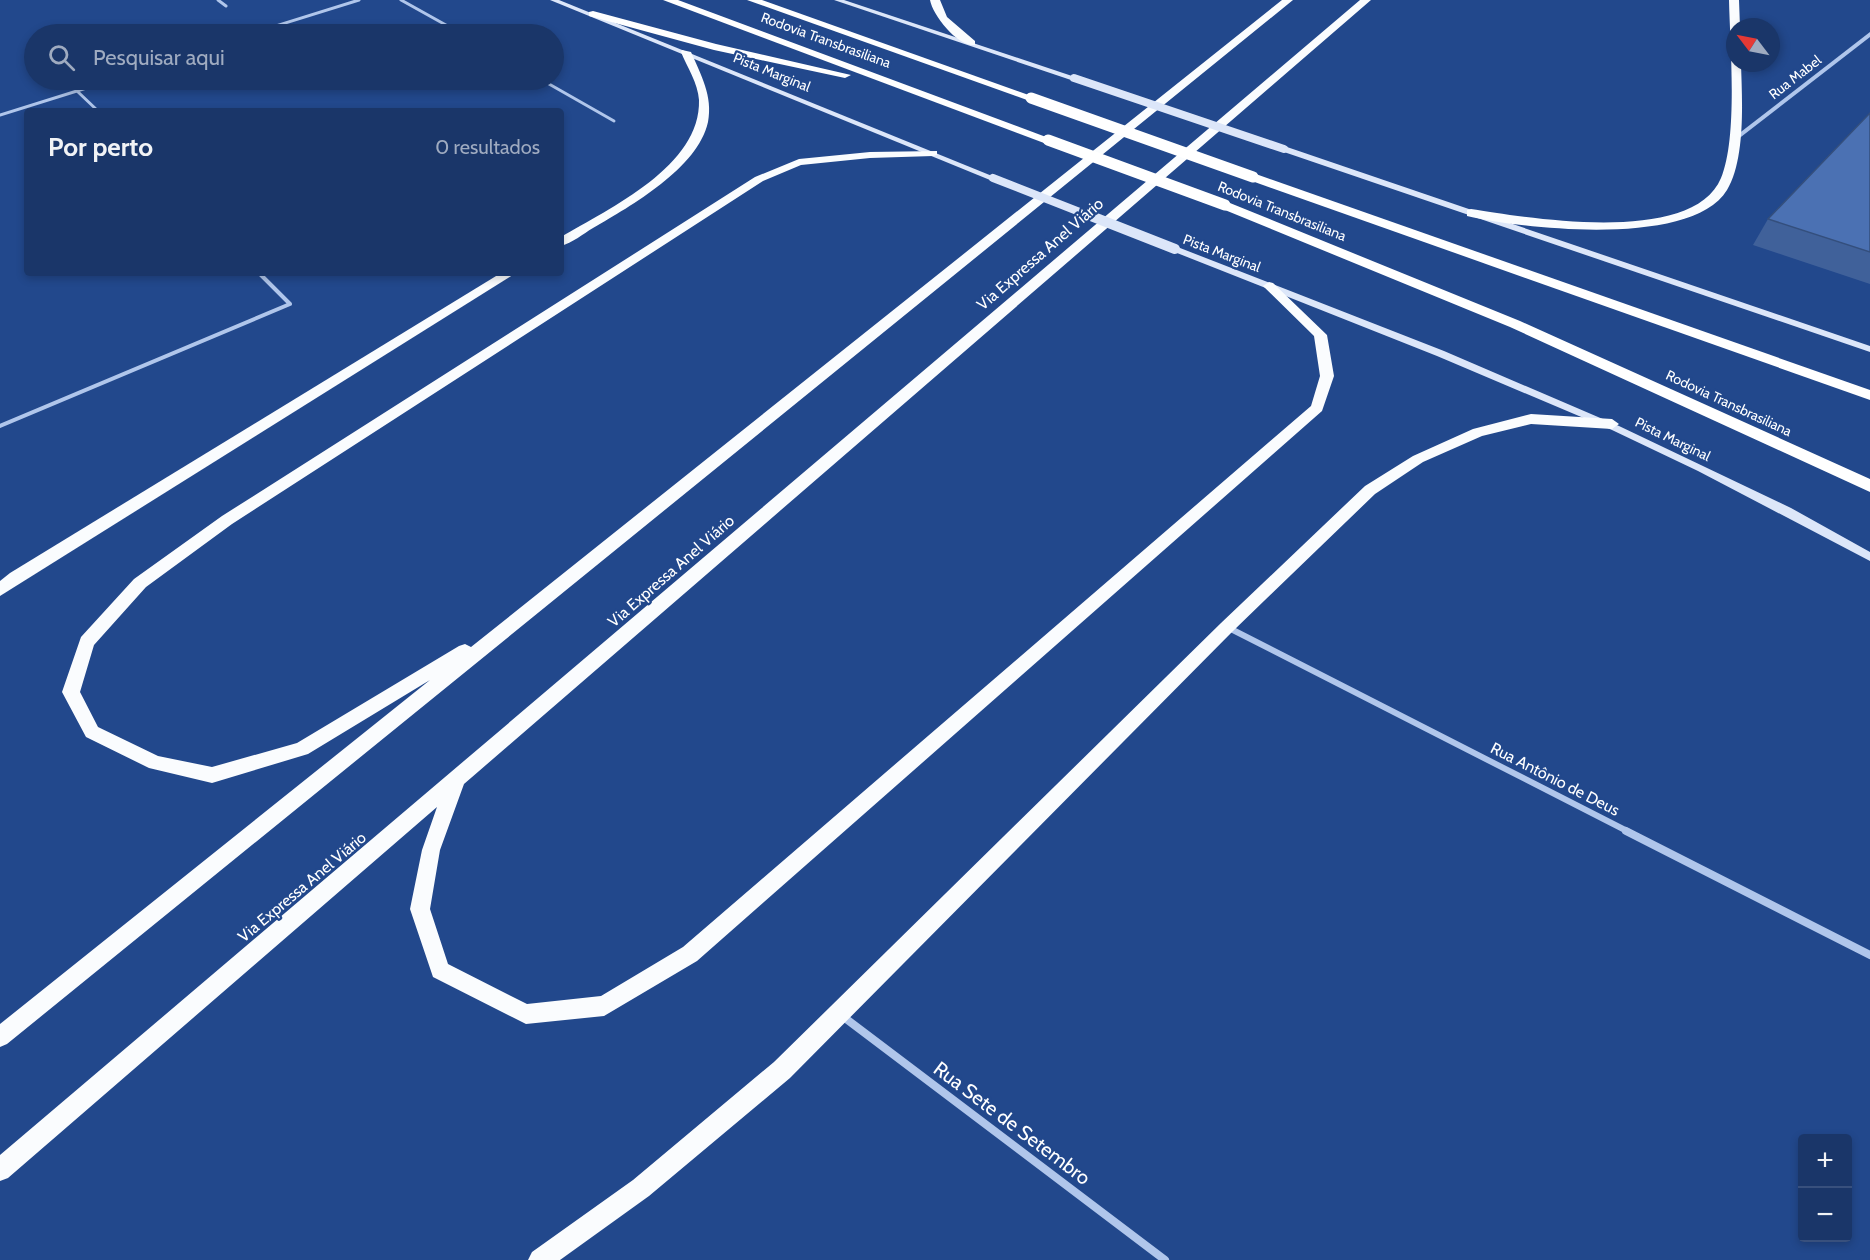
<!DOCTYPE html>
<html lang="pt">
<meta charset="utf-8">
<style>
body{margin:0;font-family:Cabin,sans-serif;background:#233e6f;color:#f1f3f6}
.controls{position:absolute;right:18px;bottom:18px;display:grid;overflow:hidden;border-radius:6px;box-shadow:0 3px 9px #0003}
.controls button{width:54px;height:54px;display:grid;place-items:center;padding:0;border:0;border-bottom:2px solid #38507d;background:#1a3669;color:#f1f3f6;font:30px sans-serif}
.compass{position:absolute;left:1726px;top:18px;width:54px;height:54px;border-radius:50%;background:#1a3669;box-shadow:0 3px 9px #0003;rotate:302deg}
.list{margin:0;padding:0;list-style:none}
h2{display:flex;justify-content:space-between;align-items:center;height:78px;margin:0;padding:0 24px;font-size:26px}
h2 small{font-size:20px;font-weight:400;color:#9fabc0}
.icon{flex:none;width:33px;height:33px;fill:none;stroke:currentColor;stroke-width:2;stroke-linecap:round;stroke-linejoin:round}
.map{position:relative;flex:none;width:1870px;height:1260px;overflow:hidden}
.search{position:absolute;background:#1a3669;box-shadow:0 3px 9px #0003;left:24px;top:24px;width:540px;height:66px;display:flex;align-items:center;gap:15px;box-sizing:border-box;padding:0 21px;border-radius:33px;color:#9fabc0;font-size:22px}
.panel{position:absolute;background:#1a3669;box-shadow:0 3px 9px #0003;left:24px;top:108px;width:540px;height:168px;border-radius:6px}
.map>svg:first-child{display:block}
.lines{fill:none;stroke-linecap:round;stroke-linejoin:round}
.service-far1{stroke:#b0c6eb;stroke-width:3}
.service{stroke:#b0c6eb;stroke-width:4}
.minor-far1{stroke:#b0c6eb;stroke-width:6}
.minor{stroke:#b0c6eb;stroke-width:8}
.tertiary{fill:#b0c6eb;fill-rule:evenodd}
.secondary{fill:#dce6f9;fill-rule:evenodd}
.trunk{fill:#fafcfe;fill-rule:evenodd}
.motorway{fill:#fff;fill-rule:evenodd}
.secondary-bridge-far1{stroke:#dce6f9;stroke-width:8}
.secondary-bridge{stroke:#dce6f9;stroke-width:10}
.motorway-bridge{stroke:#fff;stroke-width:11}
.wall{fill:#40619a}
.building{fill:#4b71b3;stroke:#344f7d;stroke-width:1.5}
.labels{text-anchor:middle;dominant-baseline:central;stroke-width:4.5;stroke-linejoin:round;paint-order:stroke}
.far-street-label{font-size:14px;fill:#fff;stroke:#22488c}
.street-label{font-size:16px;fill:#fff;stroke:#22488c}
.near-street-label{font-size:20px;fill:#fff;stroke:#22488c}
</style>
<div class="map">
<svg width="1870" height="1260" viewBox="0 0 1870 1260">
<rect width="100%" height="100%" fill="#22488c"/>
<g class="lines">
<g class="service-far1">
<path d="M 218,0 L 226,6"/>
<path d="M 401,0 L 462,34"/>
<path d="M 250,34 L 359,0"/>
<path d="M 542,80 L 614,121"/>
<path d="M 77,91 L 98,111"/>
<path d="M 0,115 L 112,80"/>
</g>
<path class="service" d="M 0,426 L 290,304 L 259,273"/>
<path class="minor-far1" d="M 1227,627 L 1629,832"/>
<g class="minor">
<path d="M 1626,831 L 1870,955"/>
<path d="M 841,1015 L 1165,1260"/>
</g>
<path class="tertiary" d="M 1870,32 L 1870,37 L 1737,140 L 1733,140 L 1733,138 Z"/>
<g class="secondary">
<path d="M 550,0 L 559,0 L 997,178 L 990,180 Z"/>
<path d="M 834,0 L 844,0 L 1078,78 L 1071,80 Z"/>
<path d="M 1281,147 L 1287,147 L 1870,346 L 1870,352 L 1281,151 Z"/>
<path d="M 1175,246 L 1444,351 L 1619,426 L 1791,508 L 1870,552 L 1870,561 L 1698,471 L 1612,430 L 1437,356 L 1172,251 L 1171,249 Z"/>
</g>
<g class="trunk">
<path d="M 930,0 L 940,0 L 947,17 L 975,41 L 975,45 C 958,47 933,16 930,0 Z"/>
<path d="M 1282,0 L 1293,0 L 7,1044 L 0,1047 L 0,1024 L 430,680 L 308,754 L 212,783 L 149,768 L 86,737 L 62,692 L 81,637 L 134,579 L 222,516 L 755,177 L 799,159 L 870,152 L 937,151 L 937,155 L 933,156 L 870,158 L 801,165 L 763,181 L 232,524 L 146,587 L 94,645 L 80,692 L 98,727 L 158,756 L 212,767 L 297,743 L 459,646 L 465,644 L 471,647 Z"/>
<path d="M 1360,0 L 1371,0 L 464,784 L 440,850 L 430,909 L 448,964 L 527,1004 L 601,996 L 683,947 L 1311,406 L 1320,376 L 1314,336 L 1263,286 L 1269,282 L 1273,283 L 1327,335 L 1334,376 L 1322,411 L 697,961 L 604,1016 L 526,1024 L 433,977 L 410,909 L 422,850 L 437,807 L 8,1178 L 0,1181 L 0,1155 Z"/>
<path d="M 1729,0 L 1739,0 L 1740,27 L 1735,27 L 1735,63 L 1741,63 C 1742,99 1746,158 1727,190 C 1692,248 1522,229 1467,216 L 1467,210 L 1471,209 C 1528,218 1693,246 1721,178 C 1738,137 1730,46 1729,0 Z"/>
<path d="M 682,50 L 691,52 C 701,75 713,96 708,122 C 698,168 631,206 593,228 C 583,234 572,243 561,246 L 561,237 C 610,208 701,166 699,100 C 698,83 687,67 681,52 Z"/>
<path d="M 501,273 L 516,273 L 0,596 L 0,581 L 10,573 Z"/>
<path d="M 1531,414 L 1612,419 L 1619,424 L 1612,429 L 1531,424 L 1482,436 L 1423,462 L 1375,494 L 1233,631 L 790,1078 L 649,1196 L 560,1260 L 528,1260 L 532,1252 L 633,1180 L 774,1062 L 1221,623 L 1365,486 L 1413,456 L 1473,429 Z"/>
</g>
<g class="motorway">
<path d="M 663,0 L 678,0 L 1054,140 L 1044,143 Z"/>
<path d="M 747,0 L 762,0 L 1037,98 L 1027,100 Z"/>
<path d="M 593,11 L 716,44 L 851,75 L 845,78 L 714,50 L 589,16 L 589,12 Z"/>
<path d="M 1253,173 L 1870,390 L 1870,400 L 1249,180 L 1247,177 Z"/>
<path d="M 1225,201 L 1520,321 L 1870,479 L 1870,492 L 1510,327 L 1220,208 L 1220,202 Z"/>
</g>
<g class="secondary-bridge-far1">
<path d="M 1074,78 L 1284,149"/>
<path d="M 993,178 L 1095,218"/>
</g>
<path class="secondary-bridge" d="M 1091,216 L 1175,249"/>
<g class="motorway-bridge">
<path d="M 1031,98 L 1253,177"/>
<path d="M 1048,140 L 1225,205"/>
</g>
</g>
<path class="wall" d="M 1870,113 L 1870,284 L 1753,245 L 1768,219 Z"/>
<path class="building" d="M 1870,113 L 1870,252 L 1768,219 Z"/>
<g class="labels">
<g class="far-street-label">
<text transform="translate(826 40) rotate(20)">Rodovia Transbrasiliana</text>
<text transform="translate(772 72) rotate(22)">Pista Marginal</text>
<text transform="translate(1795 77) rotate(-38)">Rua Mabel</text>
<text transform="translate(1282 211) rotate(22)">Rodovia Transbrasiliana</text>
<text transform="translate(1222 253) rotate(21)">Pista Marginal</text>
<text transform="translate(1729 403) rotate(25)">Rodovia Transbrasiliana</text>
<text transform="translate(1673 439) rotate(26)">Pista Marginal</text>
</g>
<g class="street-label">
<text transform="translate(1040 254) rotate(-41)">Via Expressa Anel Viário</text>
<text transform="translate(671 571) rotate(-41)">Via Expressa Anel Viário</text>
<text transform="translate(1555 779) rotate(27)">Rua Antônio de Deus</text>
<text transform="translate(302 887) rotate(-40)">Via Expressa Anel Viário</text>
</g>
<g class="near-street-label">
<text transform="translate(1012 1123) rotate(37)">Rua Sete de Setembro</text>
</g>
</g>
</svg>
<div class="controls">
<button>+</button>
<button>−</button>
</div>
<svg class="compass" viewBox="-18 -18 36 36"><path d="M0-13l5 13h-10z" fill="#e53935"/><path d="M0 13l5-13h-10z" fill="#9fabc0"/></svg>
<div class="search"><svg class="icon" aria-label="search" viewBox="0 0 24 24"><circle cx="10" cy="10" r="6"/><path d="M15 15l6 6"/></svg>Pesquisar aqui</div>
<section class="panel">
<h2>Por perto<small>0 resultados</small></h2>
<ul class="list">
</ul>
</section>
</div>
